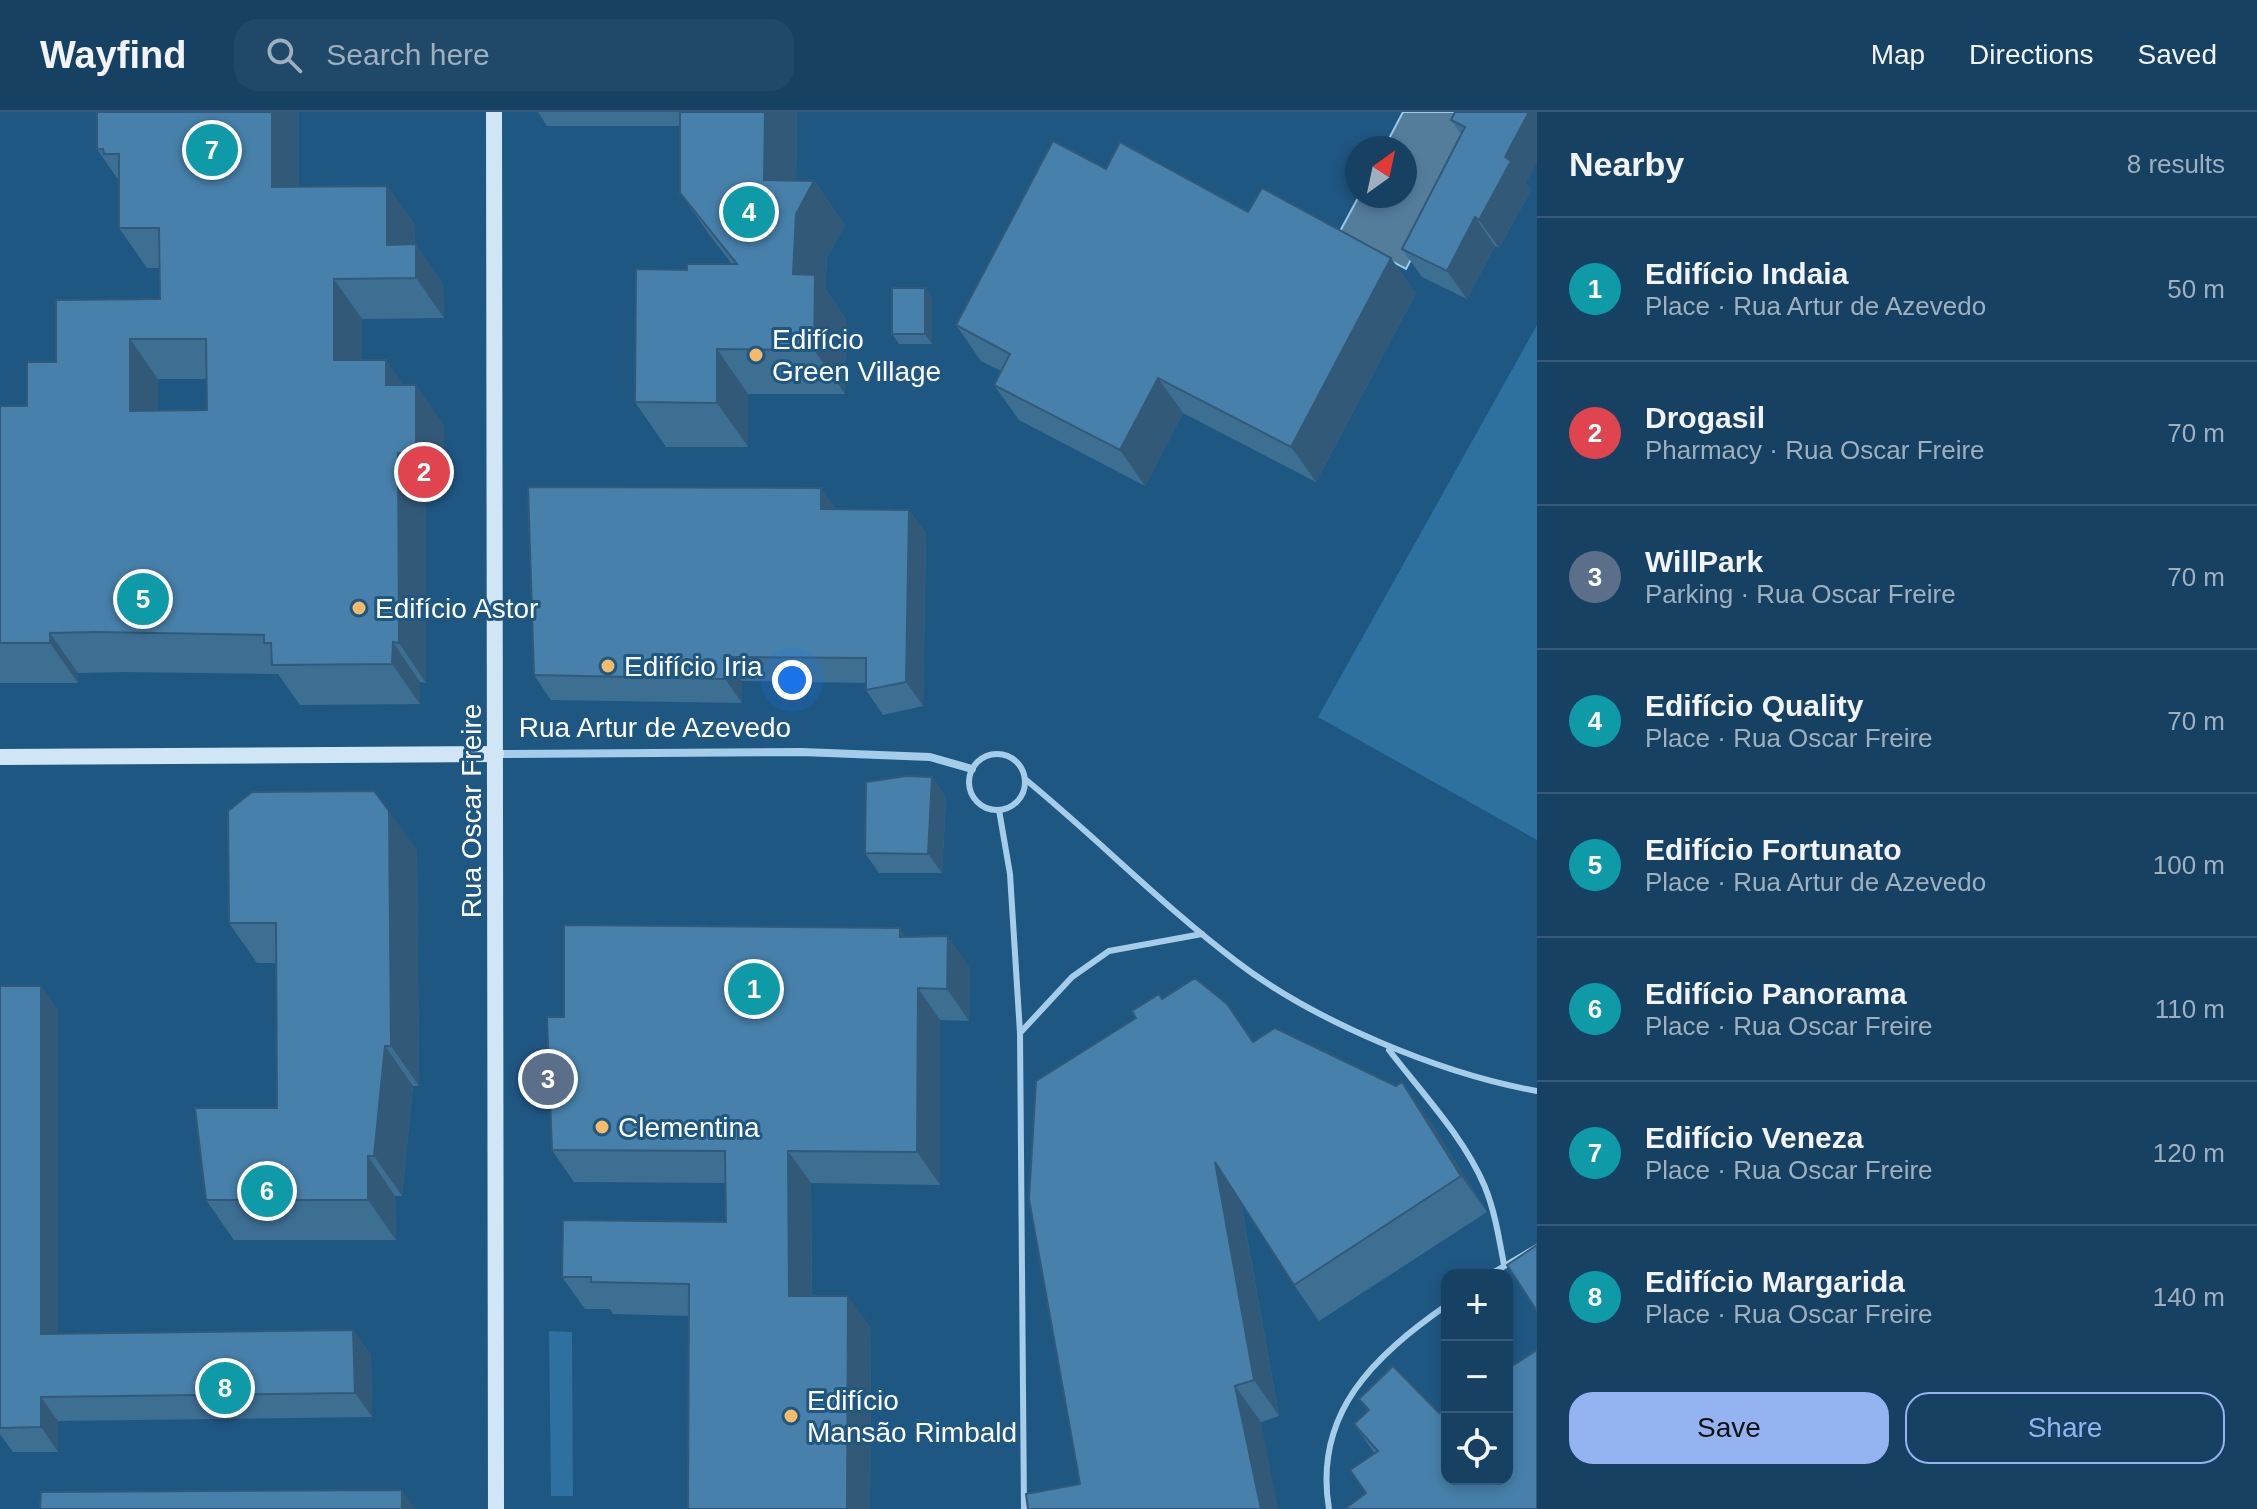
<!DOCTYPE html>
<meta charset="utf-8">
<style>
body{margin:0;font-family:Helvetica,sans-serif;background:#204868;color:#f1f3f6}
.controls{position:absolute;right:24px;bottom:24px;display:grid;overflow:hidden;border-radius:16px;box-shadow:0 4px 12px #0003}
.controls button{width:72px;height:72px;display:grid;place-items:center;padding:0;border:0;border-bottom:2px solid #365a77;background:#174162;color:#f1f3f6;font:40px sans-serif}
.compass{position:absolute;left:1345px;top:24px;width:72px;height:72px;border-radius:50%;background:#174162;box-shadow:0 4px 12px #0003;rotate:33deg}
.you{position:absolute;left:792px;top:568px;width:28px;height:28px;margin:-20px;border:6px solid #fff;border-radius:50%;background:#1a73e8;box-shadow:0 0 0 12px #1a73e833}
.badge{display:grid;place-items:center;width:52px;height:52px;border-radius:50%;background:#95b2f1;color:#fff;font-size:26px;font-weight:700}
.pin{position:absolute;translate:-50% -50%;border:4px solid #fff;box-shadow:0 2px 8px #0006}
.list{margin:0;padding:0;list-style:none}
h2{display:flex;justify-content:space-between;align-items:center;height:104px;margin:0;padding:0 32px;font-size:34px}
h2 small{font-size:26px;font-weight:400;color:#9eafbe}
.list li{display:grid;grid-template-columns:52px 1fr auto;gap:24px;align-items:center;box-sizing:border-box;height:144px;padding:0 32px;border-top:2px solid #365a77}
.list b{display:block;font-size:30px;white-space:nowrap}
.list p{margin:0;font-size:26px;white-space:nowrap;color:#9eafbe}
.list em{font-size:26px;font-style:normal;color:#9eafbe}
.actions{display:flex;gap:16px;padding:24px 32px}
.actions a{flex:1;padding:18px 0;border:2px solid #95b2f1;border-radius:24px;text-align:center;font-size:28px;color:#95b2f1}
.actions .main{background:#95b2f1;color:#111}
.icon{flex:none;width:44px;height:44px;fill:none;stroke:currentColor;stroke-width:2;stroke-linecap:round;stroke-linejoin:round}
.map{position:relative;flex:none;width:1537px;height:1397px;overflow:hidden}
header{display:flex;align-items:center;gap:48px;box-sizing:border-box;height:112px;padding:0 40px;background:#174162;border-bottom:2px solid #365a77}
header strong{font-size:38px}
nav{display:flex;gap:44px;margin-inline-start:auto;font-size:28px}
.search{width:560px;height:72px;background:#204868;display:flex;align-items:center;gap:20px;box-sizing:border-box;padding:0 28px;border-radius:24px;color:#9eafbe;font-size:30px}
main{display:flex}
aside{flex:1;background:#174162}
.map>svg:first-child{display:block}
.green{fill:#2e709f}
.water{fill:#547d9c;stroke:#99c9eb;stroke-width:2}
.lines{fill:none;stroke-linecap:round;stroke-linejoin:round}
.lane{stroke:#a5cde9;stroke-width:6}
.street{stroke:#a5cde9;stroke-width:8}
.secondary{stroke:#d0e6f7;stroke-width:16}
.wall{fill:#3d6f93;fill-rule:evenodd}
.shaded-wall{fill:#325a78}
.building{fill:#4781ab;stroke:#325a78;stroke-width:2;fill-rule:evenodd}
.poi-dot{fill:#f8ba65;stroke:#1f5783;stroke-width:3}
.labels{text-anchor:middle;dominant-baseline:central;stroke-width:6;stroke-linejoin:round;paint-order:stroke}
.poi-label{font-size:28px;fill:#fff;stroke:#1f5783;text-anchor:start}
.street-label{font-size:28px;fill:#fff;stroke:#1f5783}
</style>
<header>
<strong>Wayfind</strong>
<div class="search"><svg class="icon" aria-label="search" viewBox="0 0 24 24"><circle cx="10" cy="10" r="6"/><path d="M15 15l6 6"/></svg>Search here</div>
<nav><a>Map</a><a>Directions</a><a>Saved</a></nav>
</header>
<main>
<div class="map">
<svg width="1537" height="1397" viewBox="0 0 1537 1397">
<rect width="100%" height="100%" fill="#1f5783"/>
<g class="green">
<path d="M 1537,213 L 1537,728 L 1318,605 Z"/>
<path d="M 549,1219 L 572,1220 L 573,1384 L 551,1384 Z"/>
</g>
<path class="water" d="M 1403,0 L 1453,0 L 1481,15 L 1406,157 L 1339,121 L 1359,84 L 1405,84 L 1405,36 L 1384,36 Z"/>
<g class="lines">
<g class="lane">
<circle cx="997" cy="670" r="28"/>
<path d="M 1025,667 C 1097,726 1163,794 1237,850 C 1314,909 1441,962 1537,979"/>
<path d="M 999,698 L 1010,762 L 1020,921 L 1024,1397"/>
<path d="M 1020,921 L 1072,865 L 1109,839 L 1202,822"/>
<path d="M 1389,938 C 1421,980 1464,1025 1485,1075 C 1495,1100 1499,1126 1504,1153"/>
<path d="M 1489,1163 L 1537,1135"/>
<path d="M 1329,1397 C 1313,1301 1374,1244 1447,1193"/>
</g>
<path class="street" d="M 496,642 L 802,640 L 930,645 L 972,657"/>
<g class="secondary">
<path d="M 494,0 L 496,1397"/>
<path d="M 0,645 L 496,642"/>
</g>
</g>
<g class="wall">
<path d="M 97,0 L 299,74 L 387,74 L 415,113 L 415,132 L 443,172 L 444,206 L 362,207 L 362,248 L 404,273 L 444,313 L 444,381 L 426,381 L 426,571 L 420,570 L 420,592 L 300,593 L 278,562 L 124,560 L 78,561 L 78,571 L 0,571 L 0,294 L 27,294 L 56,250 L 160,187 L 160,156 L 147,156 L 119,116 L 119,69 L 97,37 ZM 158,267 L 206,267 L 207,298 L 158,298 Z"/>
<path d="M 538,0 L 797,0 L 796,69 L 814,69 L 845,113 L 827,146 L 825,177 L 846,207 L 845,282 L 748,282 L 748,335 L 666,335 L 635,290 L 687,158 L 732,152 L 711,125 L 680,81 L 680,14 L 547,14 Z"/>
<path d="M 1455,0 L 1526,71 L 1531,78 L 1499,136 L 1495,134 L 1467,187 L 1422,165 L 1402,137 L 1461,23 L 1451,8 Z"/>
<path d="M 1106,57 L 1248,100 L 1416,181 L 1316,370 L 1183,301 L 1145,374 L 1019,308 L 994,273 L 1001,259 L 981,249 L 956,213 Z"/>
<path d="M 925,176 L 932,186 L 932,232 L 899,232 L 892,222 Z"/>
<path d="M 836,397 L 909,398 L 926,422 L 923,594 L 883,603 L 866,578 L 866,571 L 742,569 L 742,591 L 551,588 L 534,563 Z"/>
<path d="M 932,665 L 946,685 L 942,761 L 879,761 L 865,741 Z"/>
<path d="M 417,738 L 419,974 L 413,974 L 402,1084 L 395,1084 L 396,1128 L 234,1128 L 206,1088 L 277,996 L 276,851 L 257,851 L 229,811 Z"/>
<path d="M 906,825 L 970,856 L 969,909 L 940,908 L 940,1073 L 811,1071 L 812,1184 L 871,1216 L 870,1397 L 688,1397 L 689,1204 L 613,1202 L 610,1197 L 585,1197 L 562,1165 L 726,1110 L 725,1071 L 574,1070 L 552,1038 L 564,905 Z"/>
<path d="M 0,874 L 41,874 L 58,899 L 58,1222 L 353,1218 L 371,1243 L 372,1305 L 58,1309 L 58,1340 L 13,1340 L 0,1322 Z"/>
<path d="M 1162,887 L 1254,930 L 1428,1006 L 1487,1100 L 1319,1209 L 1294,1173 L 1241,1091 L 1279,1304 L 1080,1372 L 1136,906 Z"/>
<path d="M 1359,1287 L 1439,1301 L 1366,1381 L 1375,1342 L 1354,1312 L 1368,1299 Z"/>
</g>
<g class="shaded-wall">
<path d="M 272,0 L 299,0 L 299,114 L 272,75 Z"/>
<path d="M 765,0 L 797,0 L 796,107 L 796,102 L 814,69 L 845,113 L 827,146 L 825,177 L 846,207 L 845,282 L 814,238 L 764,68 Z"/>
<path d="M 1529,0 L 1537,0 L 1537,51 L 1526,71 L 1531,78 L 1499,136 L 1479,108 L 1505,45 Z"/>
<path d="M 387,74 L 415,113 L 415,166 L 387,133 Z"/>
<path d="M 1475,105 L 1495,134 L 1467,187 L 1447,159 Z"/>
<path d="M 416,132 L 443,172 L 444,206 L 416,166 Z"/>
<path d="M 1391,146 L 1416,181 L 1316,370 L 1291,335 Z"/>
<path d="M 334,167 L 362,207 L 362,288 L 334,248 Z"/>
<path d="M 925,176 L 932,186 L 932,232 L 925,222 Z"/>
<path d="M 130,227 L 158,267 L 158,338 L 130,299 Z"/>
<path d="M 717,237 L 748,282 L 748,335 L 717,291 Z"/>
<path d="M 386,248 L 414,287 L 386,273 Z"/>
<path d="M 1158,266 L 1183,301 L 1145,374 L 1120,338 Z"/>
<path d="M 416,273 L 444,313 L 444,381 L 416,341 Z"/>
<path d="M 398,341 L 426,381 L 426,571 L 399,531 Z"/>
<path d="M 821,376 L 838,400 L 821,397 Z"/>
<path d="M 909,398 L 926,422 L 923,594 L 906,570 Z"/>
<path d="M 50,521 L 78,561 L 78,571 L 50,531 Z"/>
<path d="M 393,530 L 420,570 L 420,592 L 392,552 Z"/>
<path d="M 725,545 L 742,569 L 742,591 L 725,567 Z"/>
<path d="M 932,665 L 946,685 L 942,761 L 928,742 Z"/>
<path d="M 389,699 L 417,738 L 419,974 L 391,934 Z"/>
<path d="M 900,816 L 923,848 L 900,825 Z"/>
<path d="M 948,824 L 970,856 L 969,909 L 947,877 Z"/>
<path d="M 41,874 L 58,899 L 58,1247 L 41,1222 Z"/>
<path d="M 918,876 L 940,908 L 940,1073 L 917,1040 Z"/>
<path d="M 385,934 L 413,974 L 402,1084 L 374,1044 Z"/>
<path d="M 1402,970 L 1428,1006 L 1487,1100 L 1461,1064 Z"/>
<path d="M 788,1039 L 811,1071 L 812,1216 L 789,1184 Z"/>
<path d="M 368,1044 L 395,1084 L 396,1128 L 368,1088 Z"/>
<path d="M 1215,1050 L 1240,1087 L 1279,1304 L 1254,1268 Z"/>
<path d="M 848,1184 L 871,1216 L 870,1397 L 847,1397 Z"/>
<path d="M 353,1218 L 371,1243 L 372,1305 L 355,1281 Z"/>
<path d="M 1235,1274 L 1261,1310 L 1278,1397 L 1261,1397 Z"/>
<path d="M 41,1285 L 58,1309 L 58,1340 L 41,1315 Z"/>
<path d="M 402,1378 L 415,1397 L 402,1397 Z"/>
</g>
<g class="building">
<path d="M 97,0 L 272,0 L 272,75 L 387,74 L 387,133 L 416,132 L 416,166 L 334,167 L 334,248 L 386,248 L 386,273 L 416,273 L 416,341 L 398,341 L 399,531 L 393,530 L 392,552 L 272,553 L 271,531 L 264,531 L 264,523 L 96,520 L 50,521 L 50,531 L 0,531 L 0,294 L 27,294 L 27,250 L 56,250 L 56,188 L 160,187 L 159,116 L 119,116 L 119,42 L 104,42 L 103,37 L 97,37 ZM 130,227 L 206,227 L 207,298 L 130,299 Z"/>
<path d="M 680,0 L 765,0 L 764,68 L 814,69 L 796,102 L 793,162 L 815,163 L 814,238 L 717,237 L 717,291 L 635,290 L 636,157 L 687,158 L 687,152 L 737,152 L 680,81 Z"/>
<path d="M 1455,0 L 1529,0 L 1505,45 L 1511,49 L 1479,108 L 1475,105 L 1447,159 L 1402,137 L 1465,15 L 1451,8 Z"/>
<path d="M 1053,29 L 1106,57 L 1120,30 L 1248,100 L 1262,76 L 1391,146 L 1291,335 L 1158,266 L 1120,338 L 994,273 L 1010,242 L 956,213 Z"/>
<rect x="892" y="176" width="33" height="46"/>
<path d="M 528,375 L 821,376 L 821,397 L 909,398 L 906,570 L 866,578 L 866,546 L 725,545 L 725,567 L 534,563 Z"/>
<path d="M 906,664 L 932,665 L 928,742 L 865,741 L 866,670 Z"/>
<path d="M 374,679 L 389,699 L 391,934 L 385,934 L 374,1044 L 368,1044 L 368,1088 L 206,1088 L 195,996 L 277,996 L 276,811 L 229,811 L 228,699 L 252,680 Z"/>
<path d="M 564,813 L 900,816 L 900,825 L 948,824 L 947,877 L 918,876 L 917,1040 L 788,1039 L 789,1184 L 848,1184 L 847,1397 L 688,1397 L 689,1172 L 591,1170 L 591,1165 L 562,1165 L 563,1108 L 726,1110 L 725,1039 L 552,1038 L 547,905 L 564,905 Z"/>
<path d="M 1195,866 L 1227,892 L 1253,930 L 1275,916 L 1396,974 L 1402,970 L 1461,1064 L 1294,1173 L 1215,1050 L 1254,1268 L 1235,1274 L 1261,1397 L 1028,1397 L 1026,1382 L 1080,1372 L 1029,1087 L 1036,969 L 1136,906 L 1132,899 L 1159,882 L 1162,887 Z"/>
<path d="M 0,874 L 41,874 L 41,1222 L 353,1218 L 355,1281 L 41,1285 L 41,1315 L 0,1316 Z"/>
<path d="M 1537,1133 L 1537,1199 L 1507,1153 Z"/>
<path d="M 1537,1238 L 1537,1397 L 1346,1397 L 1346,1396 L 1366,1381 L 1350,1358 L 1378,1339 L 1354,1312 L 1369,1298 L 1359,1287 L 1393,1254 L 1439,1301 L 1447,1296 L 1447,1367 L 1507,1367 L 1507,1257 Z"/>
<path d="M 402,1378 L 402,1397 L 40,1397 L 41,1380 Z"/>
</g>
<g class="poi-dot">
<circle cx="756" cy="243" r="8"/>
<circle cx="359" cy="496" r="8"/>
<circle cx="608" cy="554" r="8"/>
<circle cx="602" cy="1015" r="8"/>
<circle cx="791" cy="1304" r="8"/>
</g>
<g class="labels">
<g class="poi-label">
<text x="772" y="227">Edifício<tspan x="772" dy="32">Green Village</tspan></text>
<text x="375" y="496">Edifício Astor</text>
<text x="624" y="554">Edifício Iria</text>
<text x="618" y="1015">Clementina</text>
<text x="807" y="1288">Edifício<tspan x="807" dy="32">Mansão Rimbald</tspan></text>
</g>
<g class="street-label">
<text x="655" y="615">Rua Artur de Azevedo</text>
<text transform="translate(471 699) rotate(-90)">Rua Oscar Freire</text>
</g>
</g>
</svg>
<div class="controls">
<button>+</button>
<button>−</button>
<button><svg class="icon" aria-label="locate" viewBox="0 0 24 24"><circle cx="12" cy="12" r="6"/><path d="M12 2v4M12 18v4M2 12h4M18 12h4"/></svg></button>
</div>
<svg class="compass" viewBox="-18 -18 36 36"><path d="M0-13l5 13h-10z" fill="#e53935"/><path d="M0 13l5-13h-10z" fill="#9eafbe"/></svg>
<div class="you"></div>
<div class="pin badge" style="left:754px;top:877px;background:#0f9aa8">1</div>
<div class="pin badge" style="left:424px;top:360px;background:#e0444e">2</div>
<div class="pin badge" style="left:548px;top:967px;background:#5c6f8a">3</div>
<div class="pin badge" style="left:749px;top:100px;background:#0f9aa8">4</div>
<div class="pin badge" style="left:143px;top:487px;background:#0f9aa8">5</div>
<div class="pin badge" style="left:267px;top:1079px;background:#0f9aa8">6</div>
<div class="pin badge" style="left:212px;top:38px;background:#0f9aa8">7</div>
<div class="pin badge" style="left:225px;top:1276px;background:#0f9aa8">8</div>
</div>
<aside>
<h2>Nearby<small>8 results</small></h2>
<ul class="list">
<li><span class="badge" style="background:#0f9aa8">1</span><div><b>Edifício Indaia</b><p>Place · Rua Artur de Azevedo</p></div><em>50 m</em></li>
<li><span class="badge" style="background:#e0444e">2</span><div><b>Drogasil</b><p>Pharmacy · Rua Oscar Freire</p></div><em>70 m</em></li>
<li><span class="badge" style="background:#5c6f8a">3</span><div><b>WillPark</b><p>Parking · Rua Oscar Freire</p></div><em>70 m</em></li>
<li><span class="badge" style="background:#0f9aa8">4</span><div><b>Edifício Quality</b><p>Place · Rua Oscar Freire</p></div><em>70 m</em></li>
<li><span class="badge" style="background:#0f9aa8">5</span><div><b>Edifício Fortunato</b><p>Place · Rua Artur de Azevedo</p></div><em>100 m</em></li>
<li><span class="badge" style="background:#0f9aa8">6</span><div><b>Edifício Panorama</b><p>Place · Rua Oscar Freire</p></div><em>110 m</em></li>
<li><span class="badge" style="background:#0f9aa8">7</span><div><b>Edifício Veneza</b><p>Place · Rua Oscar Freire</p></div><em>120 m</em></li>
<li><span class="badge" style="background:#0f9aa8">8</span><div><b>Edifício Margarida</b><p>Place · Rua Oscar Freire</p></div><em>140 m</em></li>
</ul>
<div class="actions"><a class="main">Save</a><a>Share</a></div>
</aside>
</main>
